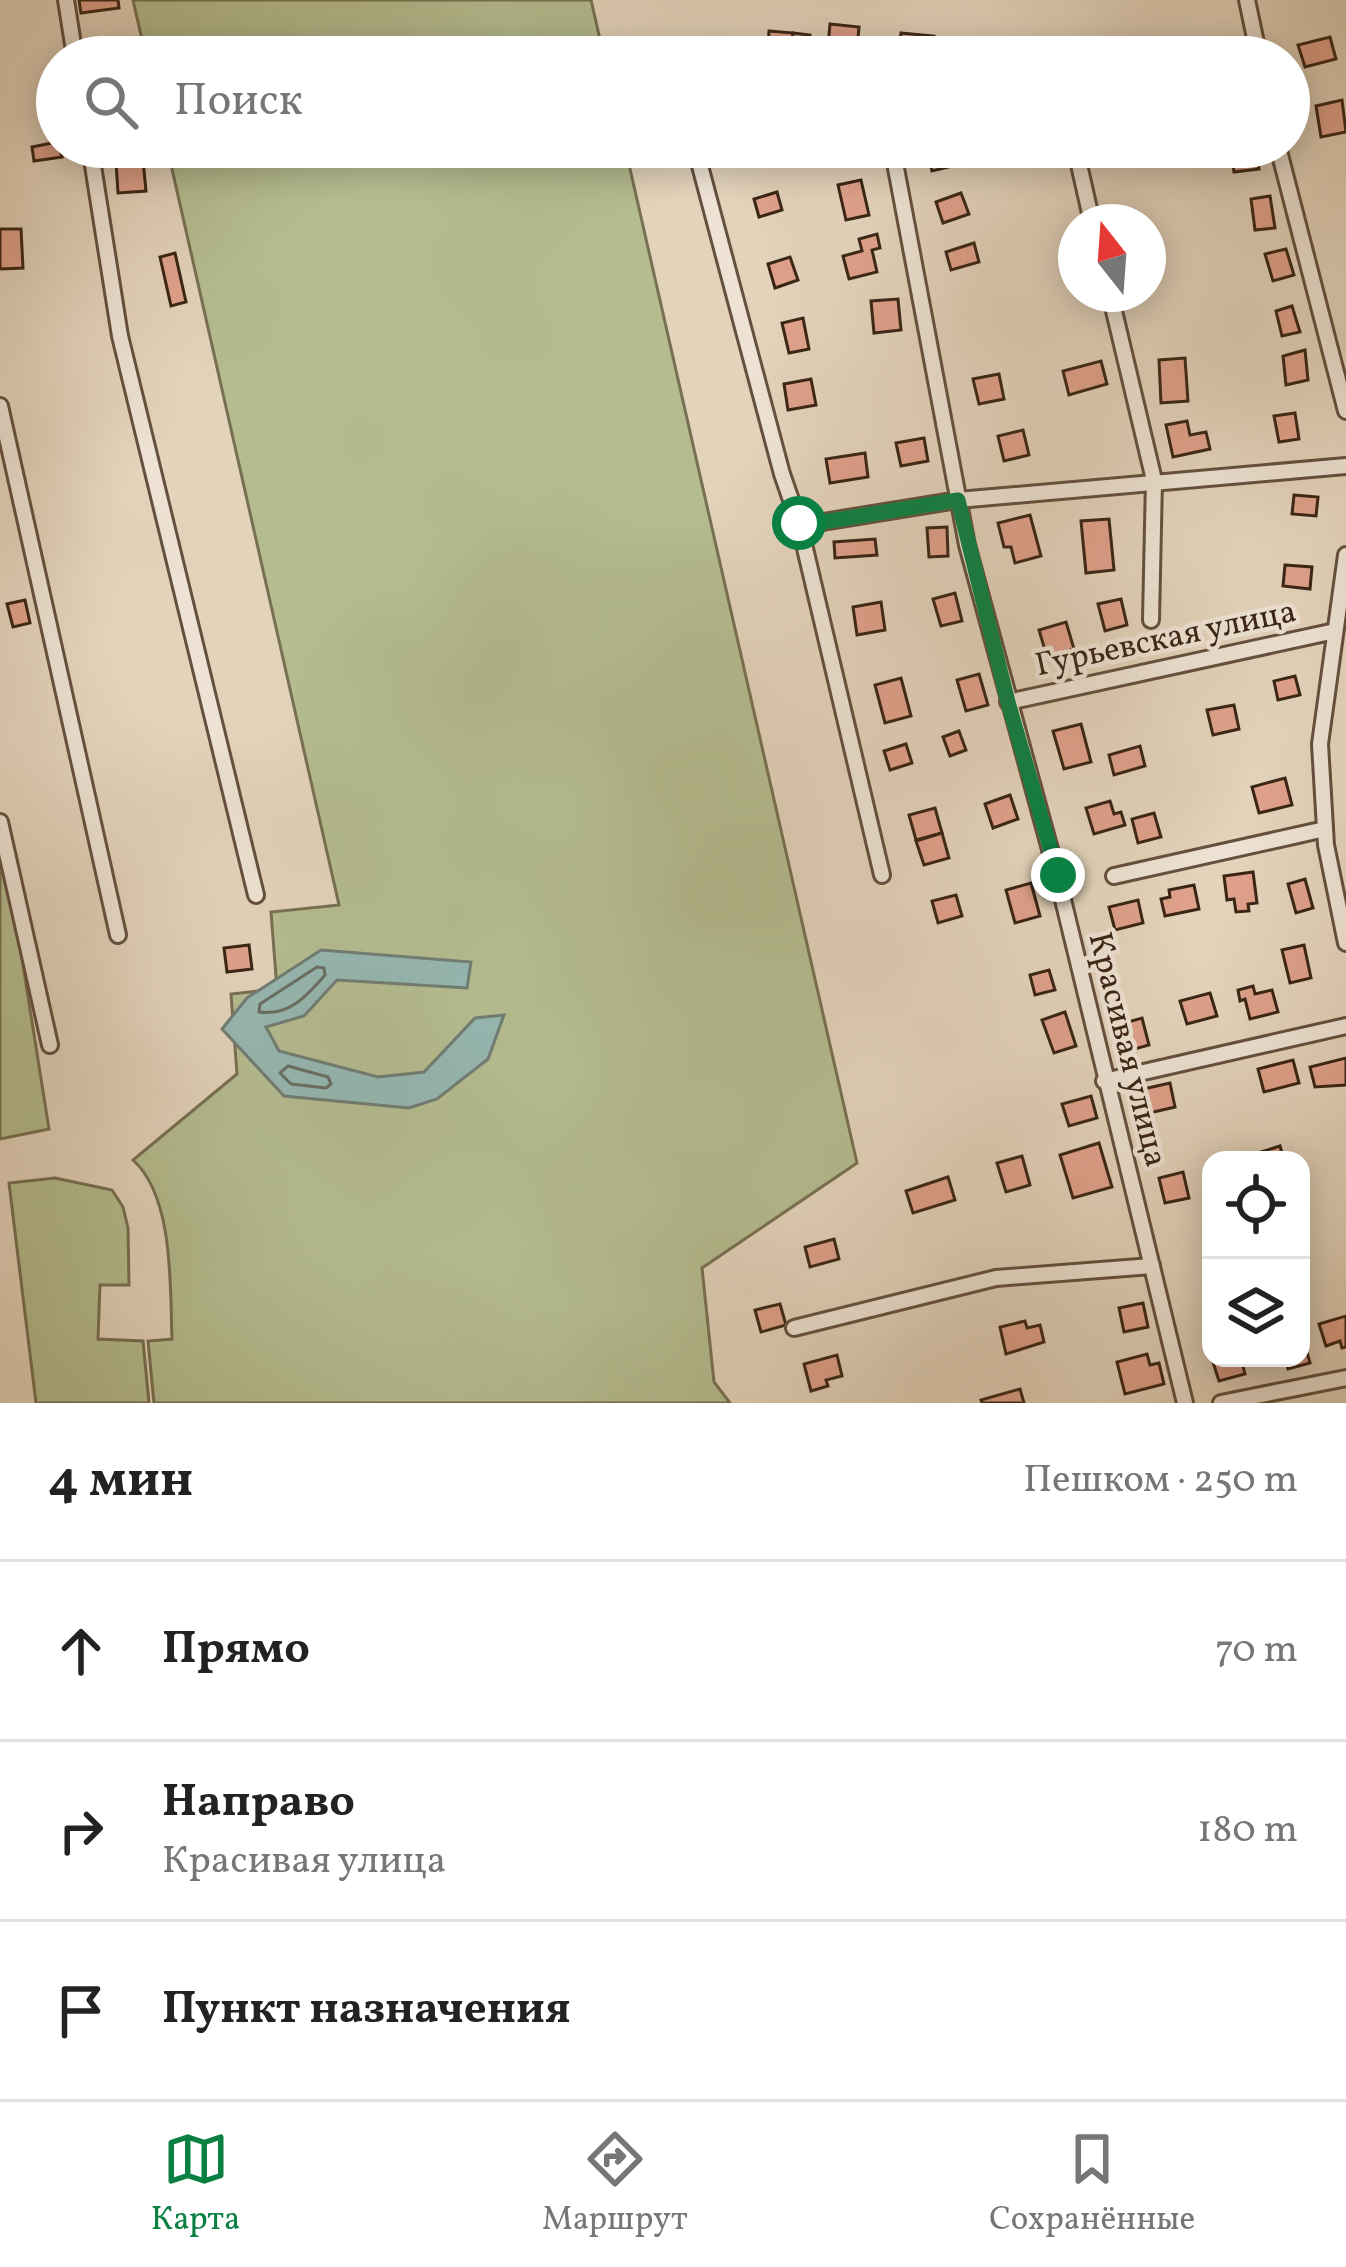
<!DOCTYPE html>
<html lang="ru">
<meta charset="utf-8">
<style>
body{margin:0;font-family:Vollkorn,serif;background:#f6f6f6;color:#222}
.controls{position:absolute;right:36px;bottom:36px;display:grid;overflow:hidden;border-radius:24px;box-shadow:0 6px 30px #0003}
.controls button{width:108px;height:108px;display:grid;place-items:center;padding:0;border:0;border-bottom:3px solid #e0e0e0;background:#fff;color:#222;font:60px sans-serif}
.compass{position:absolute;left:1058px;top:204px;width:108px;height:108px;border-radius:50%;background:#fff;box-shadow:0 6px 30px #0003;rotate:343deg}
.stop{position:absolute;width:36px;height:36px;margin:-27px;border:9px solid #0b8043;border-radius:50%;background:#fff}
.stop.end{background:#0b8043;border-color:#fff;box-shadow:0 3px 12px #0008}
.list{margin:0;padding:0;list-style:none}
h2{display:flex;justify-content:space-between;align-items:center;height:156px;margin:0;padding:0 48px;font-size:51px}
h2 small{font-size:39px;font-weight:400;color:#767676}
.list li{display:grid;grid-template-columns:78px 1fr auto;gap:36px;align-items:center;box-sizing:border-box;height:180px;padding:0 48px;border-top:3px solid #e0e0e0}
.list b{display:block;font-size:45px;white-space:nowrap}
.list p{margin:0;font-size:39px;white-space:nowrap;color:#767676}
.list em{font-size:39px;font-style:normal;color:#767676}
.icon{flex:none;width:66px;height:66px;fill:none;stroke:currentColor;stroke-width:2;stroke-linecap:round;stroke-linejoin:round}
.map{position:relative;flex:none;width:1346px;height:1403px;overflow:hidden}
.search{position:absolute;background:#fff;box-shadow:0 6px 30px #0003;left:36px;right:36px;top:36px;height:132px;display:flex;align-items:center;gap:30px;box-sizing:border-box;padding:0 42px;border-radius:66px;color:#767676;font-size:45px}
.sheet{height:696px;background:#fff}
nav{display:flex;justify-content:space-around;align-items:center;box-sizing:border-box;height:168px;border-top:3px solid #e0e0e0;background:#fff;font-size:33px;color:#767676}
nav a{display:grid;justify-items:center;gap:6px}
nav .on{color:#0b8043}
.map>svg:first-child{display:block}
.green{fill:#b4bc90;stroke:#777052;stroke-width:3}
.water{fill:#95b7b1;stroke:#717d73;stroke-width:3}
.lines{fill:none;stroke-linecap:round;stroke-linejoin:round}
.shore{stroke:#686e63;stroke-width:3}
.building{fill:#dfa18b;stroke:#3a2515;stroke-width:3}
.minor-casing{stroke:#64503e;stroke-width:20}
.minor{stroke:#ede2d3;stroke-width:14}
.route{stroke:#0b8043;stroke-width:15}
.labels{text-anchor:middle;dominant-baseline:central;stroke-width:9;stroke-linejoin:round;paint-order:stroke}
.street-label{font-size:33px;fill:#3a2515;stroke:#ede2d3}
</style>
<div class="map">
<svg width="1346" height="1403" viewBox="0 0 1346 1403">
<rect width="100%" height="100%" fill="#e3d3bb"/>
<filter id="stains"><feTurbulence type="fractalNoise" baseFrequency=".00167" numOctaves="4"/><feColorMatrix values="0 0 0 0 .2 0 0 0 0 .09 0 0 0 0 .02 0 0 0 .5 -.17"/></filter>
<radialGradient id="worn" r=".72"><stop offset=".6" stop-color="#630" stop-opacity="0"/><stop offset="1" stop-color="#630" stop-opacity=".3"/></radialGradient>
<g class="green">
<path d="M 133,0 L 591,0 L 604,57 L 146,57 Z"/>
<path d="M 167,147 L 625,147 L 857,1163 L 702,1268 L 714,1382 L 730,1403 L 154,1403 L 148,1341 L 172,1339 C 170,1286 174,1197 133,1160 L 237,1074 L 231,994 L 277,989 L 271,912 L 339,905 Z"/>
<path d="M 0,820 L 49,1129 L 0,1139 Z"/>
<path d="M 55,1178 L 112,1190 L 123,1207 L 128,1228 L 129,1285 L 100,1285 L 98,1339 L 143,1341 L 149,1403 L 36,1403 L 9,1183 Z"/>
</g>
<path class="water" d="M 321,950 L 471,962 L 467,988 L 337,980 L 304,1016 L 266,1027 L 279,1051 L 378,1077 L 424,1072 L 475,1018 L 504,1015 L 488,1059 L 437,1099 L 409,1108 L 284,1096 L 222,1029 L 247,998 Z"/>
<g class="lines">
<g class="shore">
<path d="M 317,967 L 324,968 L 325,975 C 306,997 289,1016 259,1012 L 260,1004 Z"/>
<path d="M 288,1066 L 328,1077 L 331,1084 L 326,1088 L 291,1084 L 280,1073 Z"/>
</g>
</g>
<g class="building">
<path d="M 79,0 L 118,0 L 119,8 L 81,13 Z"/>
<path d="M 830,24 L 859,27 L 857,49 L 828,46 Z"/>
<path d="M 769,31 L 793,33 L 791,53 L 768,51 Z"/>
<path d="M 793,33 L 810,35 L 808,57 L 791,57 Z"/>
<path d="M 901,33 L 934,36 L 932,57 L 898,57 Z"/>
<path d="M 1330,37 L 1336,59 L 1305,67 L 1298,45 Z"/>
<path d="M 974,39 L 993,41 L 992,57 L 972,57 Z"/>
<path d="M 714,43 L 731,44 L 731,57 L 703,57 L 703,47 L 714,47 Z"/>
<path d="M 1342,100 L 1346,132 L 1321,137 L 1316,106 Z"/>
<path d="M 57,142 L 62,157 L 34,161 L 32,147 Z"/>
<path d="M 926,147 L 952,147 L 957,165 L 932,171 Z"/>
<path d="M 1230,147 L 1256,147 L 1259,169 L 1234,172 Z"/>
<path d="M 143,160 L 146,191 L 118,193 L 116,162 Z"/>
<path d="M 861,180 L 869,215 L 846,220 L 838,185 Z"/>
<path d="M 777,192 L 782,210 L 759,217 L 754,199 Z"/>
<path d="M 961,193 L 969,214 L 943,223 L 936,202 Z"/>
<path d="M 1270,196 L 1275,228 L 1255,230 L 1251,199 Z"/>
<path d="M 0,229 L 21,229 L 23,268 L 0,269 Z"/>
<path d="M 877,234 L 880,248 L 872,250 L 877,272 L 849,279 L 843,256 L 862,251 L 859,239 Z"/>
<path d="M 974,243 L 979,262 L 951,270 L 946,252 Z"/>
<path d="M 1286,249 L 1294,275 L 1273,281 L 1265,254 Z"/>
<path d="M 175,253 L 186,302 L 171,306 L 160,257 Z"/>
<path d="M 790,257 L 798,280 L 775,288 L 768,264 Z"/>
<path d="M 898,299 L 901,330 L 874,333 L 871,301 Z"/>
<path d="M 1292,306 L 1300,332 L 1282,336 L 1276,311 Z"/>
<path d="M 803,318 L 809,349 L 789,353 L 782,323 Z"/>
<path d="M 1305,350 L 1308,380 L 1286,385 L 1283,356 Z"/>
<path d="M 1185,358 L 1188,401 L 1161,403 L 1159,360 Z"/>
<path d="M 1101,361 L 1107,384 L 1069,395 L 1063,371 Z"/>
<path d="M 999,374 L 1004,399 L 979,404 L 973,379 Z"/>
<path d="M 811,379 L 816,405 L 788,410 L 784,384 Z"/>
<path d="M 1295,413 L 1299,439 L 1279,442 L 1274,416 Z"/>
<path d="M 1187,421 L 1190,435 L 1206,432 L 1210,449 L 1173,457 L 1166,425 Z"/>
<path d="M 1023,430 L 1029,455 L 1004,461 L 998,436 Z"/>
<path d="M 924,438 L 928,461 L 901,466 L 896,443 Z"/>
<path d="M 865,453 L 868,477 L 830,483 L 826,459 Z"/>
<path d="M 1294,495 L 1318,497 L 1316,516 L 1292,514 Z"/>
<path d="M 1030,515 L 1041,556 L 1015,563 L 1011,547 L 1004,547 L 998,523 Z"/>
<path d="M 1109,519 L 1114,570 L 1086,573 L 1081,521 Z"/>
<path d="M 947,527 L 948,556 L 929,557 L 927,528 Z"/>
<path d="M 875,539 L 877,555 L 835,558 L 834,542 Z"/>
<path d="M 1285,565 L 1312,567 L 1310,589 L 1283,586 Z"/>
<path d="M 955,593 L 962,621 L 941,626 L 933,599 Z"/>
<path d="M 1121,599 L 1127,625 L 1105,631 L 1098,604 Z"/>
<path d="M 25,600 L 30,623 L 13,627 L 7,604 Z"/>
<path d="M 881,602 L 885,630 L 857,635 L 853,607 Z"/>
<path d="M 1066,622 L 1074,649 L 1047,657 L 1039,630 Z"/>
<path d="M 979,674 L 988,705 L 966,711 L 957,680 Z"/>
<path d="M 1295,676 L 1300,695 L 1278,700 L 1274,681 Z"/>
<path d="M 901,678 L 911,716 L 885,723 L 875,685 Z"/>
<path d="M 1234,705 L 1239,729 L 1213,735 L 1207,710 Z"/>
<path d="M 1081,724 L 1091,762 L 1064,769 L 1053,731 Z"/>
<path d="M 959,731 L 966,750 L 950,756 L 943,737 Z"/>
<path d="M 906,744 L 912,763 L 890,770 L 884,751 Z"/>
<path d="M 1140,746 L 1145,766 L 1114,775 L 1109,755 Z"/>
<path d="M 1285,778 L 1292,805 L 1259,813 L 1252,787 Z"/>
<path d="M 1010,795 L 1018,819 L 993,828 L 985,804 Z"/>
<path d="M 1110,801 L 1114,814 L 1121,812 L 1125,825 L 1094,834 L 1086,808 Z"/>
<path d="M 935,808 L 942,833 L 916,840 L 909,815 Z"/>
<path d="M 1154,813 L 1161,837 L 1138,843 L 1132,819 Z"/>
<path d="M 942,833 L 949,858 L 924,865 L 916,841 Z"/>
<path d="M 1253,872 L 1257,903 L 1248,904 L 1249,911 L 1236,912 L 1234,899 L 1227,900 L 1224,876 Z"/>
<path d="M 1305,879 L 1313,908 L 1296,913 L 1288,884 Z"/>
<path d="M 1031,883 L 1040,916 L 1015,923 L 1006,890 Z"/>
<path d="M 1194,885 L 1199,909 L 1165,916 L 1161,899 L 1170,897 L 1169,890 Z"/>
<path d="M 956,895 L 962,916 L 938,923 L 932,901 Z"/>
<path d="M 1138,900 L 1143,923 L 1115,930 L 1109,907 Z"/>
<path d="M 249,945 L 252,969 L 227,972 L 224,948 Z"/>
<path d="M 1304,945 L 1311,978 L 1290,983 L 1282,950 Z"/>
<path d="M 1049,970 L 1055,990 L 1035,995 L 1030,975 Z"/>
<path d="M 1253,986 L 1255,994 L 1272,990 L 1278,1012 L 1250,1019 L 1245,999 L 1240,1001 L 1238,990 Z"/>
<path d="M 1210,993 L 1217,1016 L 1187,1024 L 1180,1001 Z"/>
<path d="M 1065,1012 L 1076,1046 L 1054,1053 L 1042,1020 Z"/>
<path d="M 1142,1018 L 1149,1045 L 1124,1052 L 1117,1025 Z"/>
<path d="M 1346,1058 L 1346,1085 L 1315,1087 L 1310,1067 Z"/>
<path d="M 1293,1060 L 1299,1083 L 1264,1092 L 1258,1069 Z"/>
<path d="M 1170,1083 L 1175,1107 L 1145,1114 L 1139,1090 Z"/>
<path d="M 1091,1096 L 1097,1118 L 1069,1126 L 1062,1104 Z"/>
<path d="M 1099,1143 L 1112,1187 L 1073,1198 L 1060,1155 Z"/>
<path d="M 1280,1146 L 1284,1160 L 1241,1160 L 1241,1158 Z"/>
<path d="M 1022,1156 L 1030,1185 L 1006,1192 L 997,1163 Z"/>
<path d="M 1183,1172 L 1189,1198 L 1165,1203 L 1159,1178 Z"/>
<path d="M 948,1177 L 955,1200 L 913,1213 L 906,1191 Z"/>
<path d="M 834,1239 L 839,1259 L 810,1267 L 805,1247 Z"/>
<path d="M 1143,1303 L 1148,1327 L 1124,1332 L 1119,1308 Z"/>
<path d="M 780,1304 L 786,1325 L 761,1332 L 755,1310 Z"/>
<path d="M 1346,1316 L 1346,1347 L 1342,1348 L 1340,1341 L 1326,1346 L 1319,1324 Z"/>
<path d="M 1025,1321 L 1027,1328 L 1040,1325 L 1044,1342 L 1006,1354 L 1000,1327 Z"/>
<path d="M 1305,1345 L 1310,1363 L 1288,1369 L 1285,1358 L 1301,1358 L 1301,1346 Z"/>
<path d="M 1147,1354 L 1150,1365 L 1159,1363 L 1164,1384 L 1125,1394 L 1117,1362 Z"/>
<path d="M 837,1355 L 842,1376 L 826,1380 L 828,1386 L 811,1391 L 804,1364 Z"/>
<path d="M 1227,1358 L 1230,1365 L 1242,1362 L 1245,1374 L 1219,1381 L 1212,1359 Z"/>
<path d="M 1020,1389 L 1024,1403 L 982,1403 L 981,1400 Z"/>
</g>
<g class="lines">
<g class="minor-casing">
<g id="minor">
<path d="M 66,0 L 75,57"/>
<path d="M 1247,0 L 1259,57"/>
<path d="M 90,147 L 120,336 L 256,895"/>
<path d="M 695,147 L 782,474 L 799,523"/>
<path d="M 892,147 L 967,545 L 1057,875 L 1185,1403"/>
<path d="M 1075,147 L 1092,222"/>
<path d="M 1278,147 L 1346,411"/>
<path d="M 1110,294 L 1154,480 L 1151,620"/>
<path d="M 0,406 L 118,935"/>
<path d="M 1346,555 L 1320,744 L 1326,845 L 1346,943"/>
<path d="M 1008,702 L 1335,631"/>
<path d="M 0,822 L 50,1045"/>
<path d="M 882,875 L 799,523 L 823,522 L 958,500 L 1346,466"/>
<path d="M 1114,876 L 1325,829"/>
<path d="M 1104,1081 L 1346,1026"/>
<path d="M 794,1328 L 996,1278 L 1152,1266"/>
<path d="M 1221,1403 L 1346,1378"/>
</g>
</g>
<use href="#minor" class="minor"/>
</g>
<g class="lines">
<path class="route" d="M 799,523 L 823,522 L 958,500 L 1008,702 L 1058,875"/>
</g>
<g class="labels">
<g class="street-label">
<text transform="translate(1166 640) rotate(-12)">Гурьевская улица</text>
<text transform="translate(1126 1050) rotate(76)">Красивая улица</text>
</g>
</g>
<rect width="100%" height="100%" filter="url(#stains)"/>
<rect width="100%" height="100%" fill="url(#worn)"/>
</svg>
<div class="controls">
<button><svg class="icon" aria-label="locate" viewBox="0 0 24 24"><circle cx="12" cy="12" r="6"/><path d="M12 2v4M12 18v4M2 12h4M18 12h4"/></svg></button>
<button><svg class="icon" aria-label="layers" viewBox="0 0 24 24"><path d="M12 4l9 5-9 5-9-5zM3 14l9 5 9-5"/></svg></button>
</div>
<svg class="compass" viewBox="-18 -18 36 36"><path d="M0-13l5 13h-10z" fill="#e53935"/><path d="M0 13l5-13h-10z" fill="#767676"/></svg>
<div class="stop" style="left:799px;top:523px"></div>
<div class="stop end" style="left:1058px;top:875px"></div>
<div class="search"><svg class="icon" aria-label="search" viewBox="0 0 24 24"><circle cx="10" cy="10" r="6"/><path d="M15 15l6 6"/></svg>Поиск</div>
</div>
<section class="sheet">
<h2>4 мин<small>Пешком · 250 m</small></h2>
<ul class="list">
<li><svg class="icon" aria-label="ahead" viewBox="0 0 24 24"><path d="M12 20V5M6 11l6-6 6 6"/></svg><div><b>Прямо</b></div><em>70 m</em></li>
<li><svg class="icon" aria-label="right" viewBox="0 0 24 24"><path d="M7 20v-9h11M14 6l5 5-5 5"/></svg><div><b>Направо</b><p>Красивая улица</p></div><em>180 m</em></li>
<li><svg class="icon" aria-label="arrive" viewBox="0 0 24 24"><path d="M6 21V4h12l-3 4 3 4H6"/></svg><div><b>Пункт назначения</b></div></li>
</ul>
</section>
<nav>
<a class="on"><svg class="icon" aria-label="map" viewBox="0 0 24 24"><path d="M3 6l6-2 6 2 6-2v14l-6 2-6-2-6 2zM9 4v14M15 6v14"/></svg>Карта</a>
<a><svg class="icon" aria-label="directions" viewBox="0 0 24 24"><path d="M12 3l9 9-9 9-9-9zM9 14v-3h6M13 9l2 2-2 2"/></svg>Маршрут</a>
<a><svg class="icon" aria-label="saved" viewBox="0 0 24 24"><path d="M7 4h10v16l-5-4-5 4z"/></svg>Сохранённые</a>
</nav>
